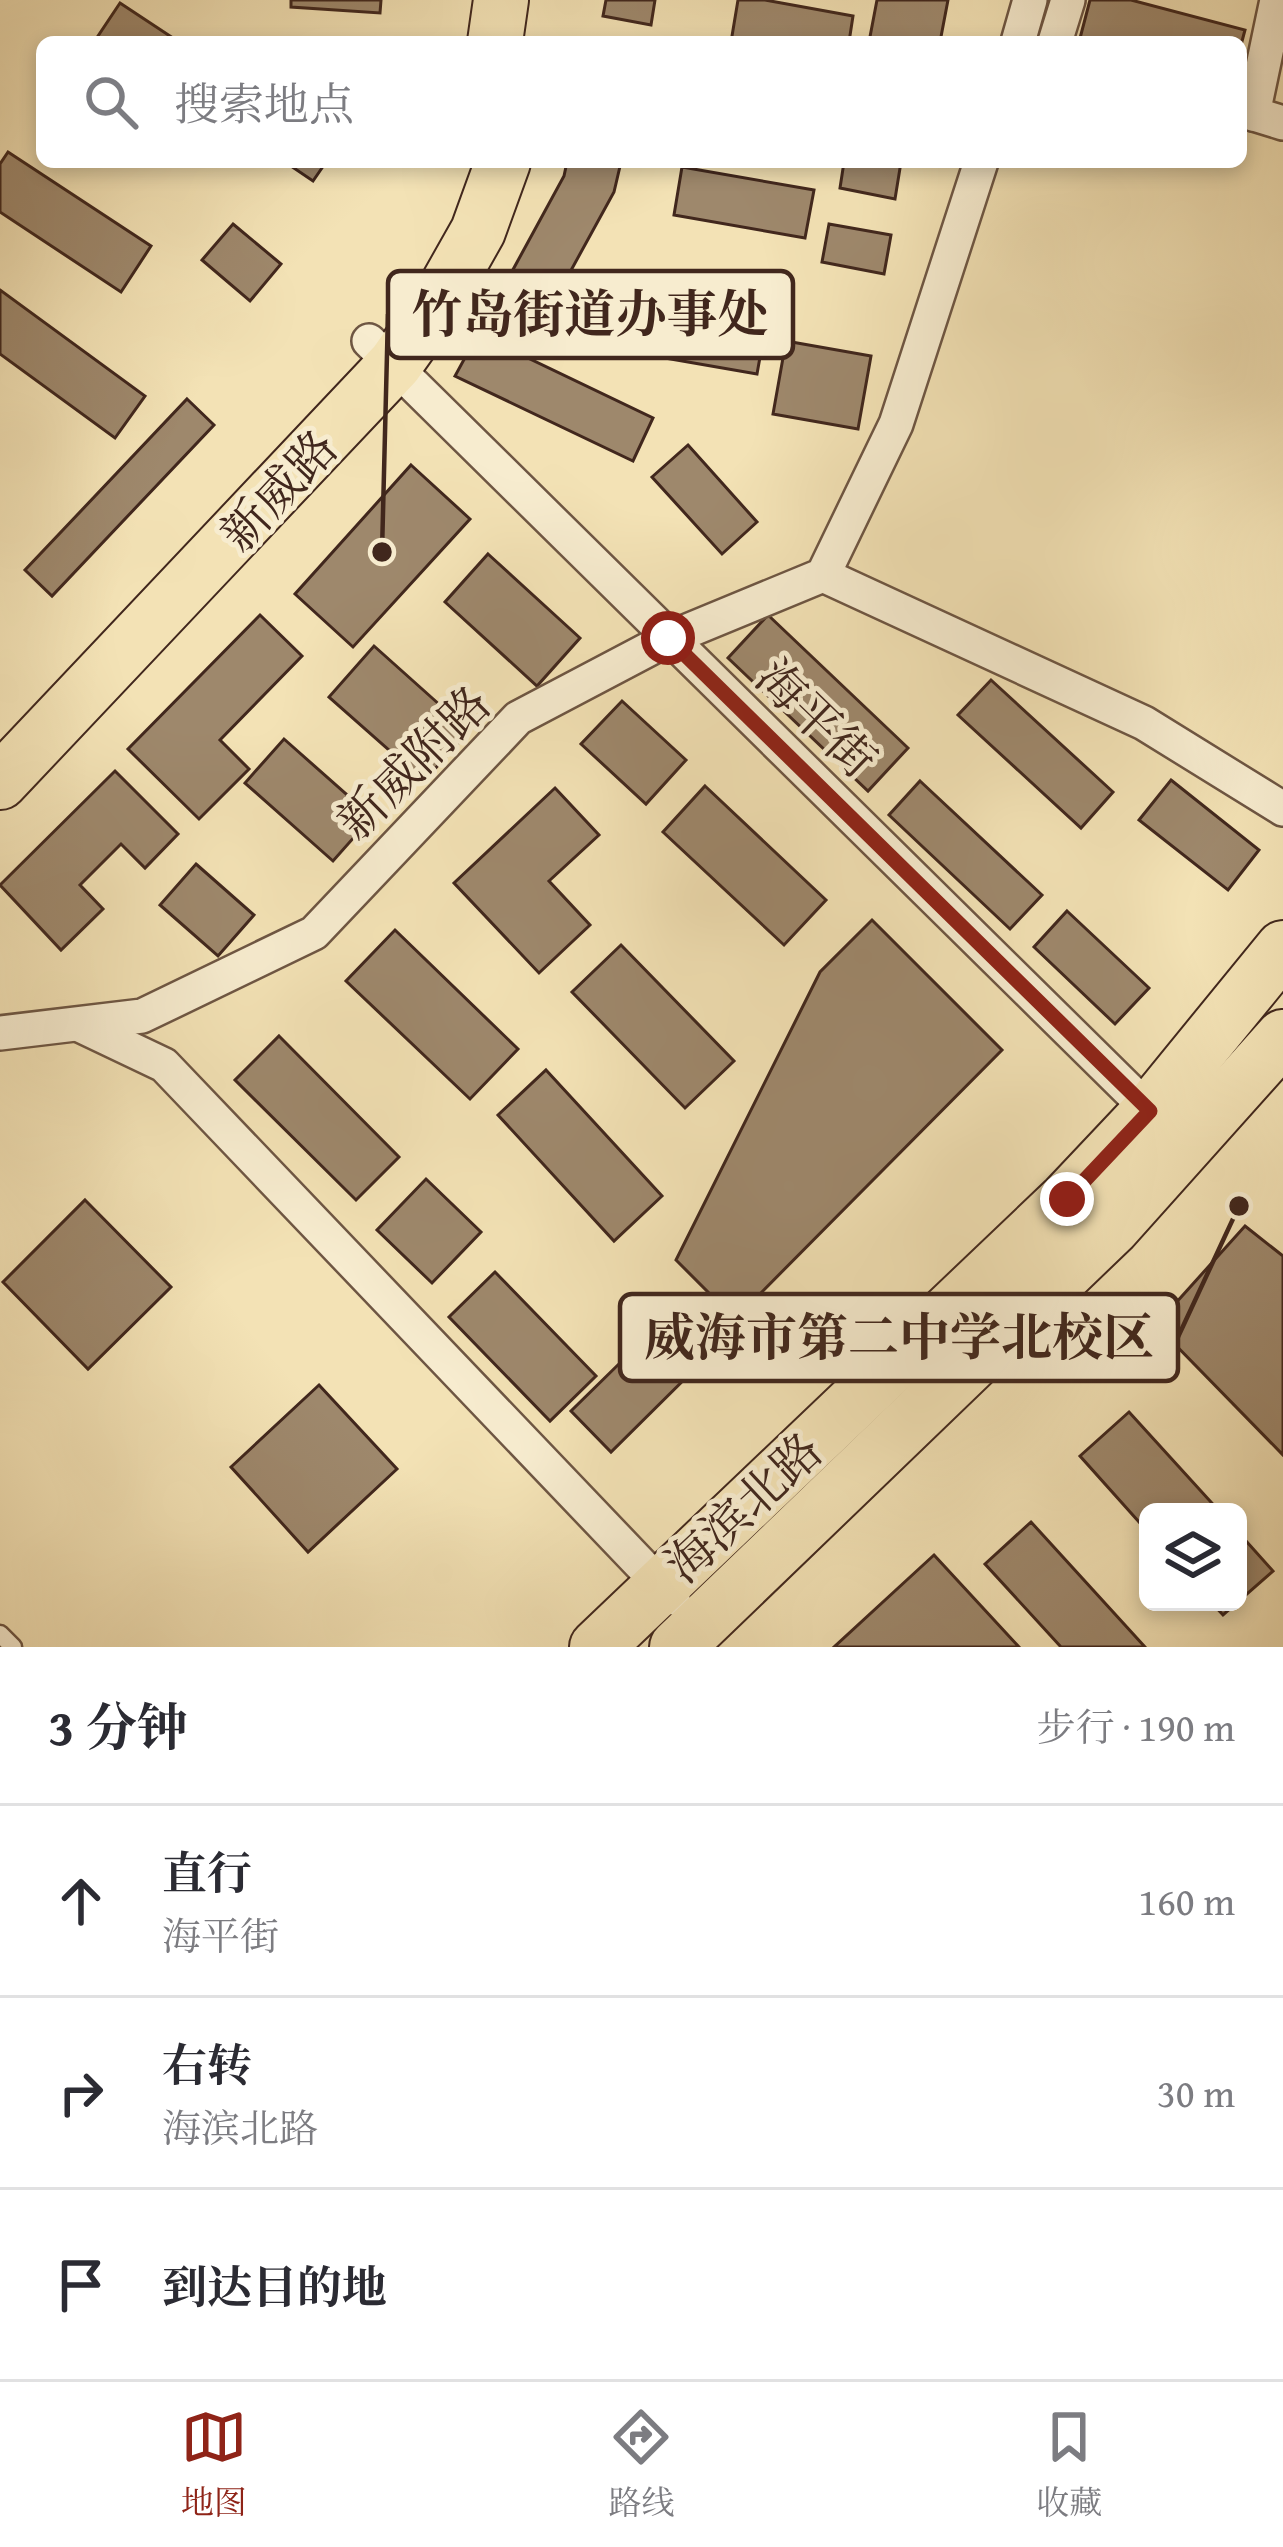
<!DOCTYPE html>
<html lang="zh">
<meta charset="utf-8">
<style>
body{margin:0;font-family:"Gentium Book Plus","Noto Serif SC",serif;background:#f7f7f7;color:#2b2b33}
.controls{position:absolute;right:36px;bottom:36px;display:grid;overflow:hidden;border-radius:18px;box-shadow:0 6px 18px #0003}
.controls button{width:108px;height:108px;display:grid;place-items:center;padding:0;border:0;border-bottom:3px solid #e1e1e2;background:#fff;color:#2b2b33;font:60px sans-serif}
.stop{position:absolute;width:36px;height:36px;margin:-27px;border:9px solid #8f2418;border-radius:50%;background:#fff}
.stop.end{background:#8f2418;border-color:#fff;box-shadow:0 3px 12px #0008}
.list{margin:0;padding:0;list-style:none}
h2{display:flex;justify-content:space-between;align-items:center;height:156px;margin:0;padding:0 48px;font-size:51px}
h2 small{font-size:39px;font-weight:400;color:#7c7c81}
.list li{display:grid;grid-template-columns:78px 1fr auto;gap:36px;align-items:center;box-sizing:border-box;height:192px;padding:0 48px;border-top:3px solid #e1e1e2}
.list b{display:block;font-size:45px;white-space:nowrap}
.list p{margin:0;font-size:39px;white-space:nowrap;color:#7c7c81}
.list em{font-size:39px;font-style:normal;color:#7c7c81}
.icon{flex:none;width:66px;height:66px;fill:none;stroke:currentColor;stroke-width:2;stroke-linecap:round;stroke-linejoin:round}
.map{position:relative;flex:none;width:1283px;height:1647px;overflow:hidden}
.search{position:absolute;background:#fff;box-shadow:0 6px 18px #0003;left:36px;right:36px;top:36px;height:132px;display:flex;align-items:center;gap:30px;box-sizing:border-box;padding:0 42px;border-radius:18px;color:#7c7c81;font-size:45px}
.sheet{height:732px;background:#fff}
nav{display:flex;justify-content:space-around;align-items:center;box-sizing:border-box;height:168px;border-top:3px solid #e1e1e2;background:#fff;font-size:33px;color:#7c7c81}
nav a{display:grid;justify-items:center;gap:6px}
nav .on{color:#8f2418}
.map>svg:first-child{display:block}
.building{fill:#9e886c;stroke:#41271d;stroke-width:3}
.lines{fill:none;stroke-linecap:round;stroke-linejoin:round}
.service-casing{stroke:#6e5643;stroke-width:21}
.minor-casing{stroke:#6e5643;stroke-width:38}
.primary-casing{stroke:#41271d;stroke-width:58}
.service{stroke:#f7eccf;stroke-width:16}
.minor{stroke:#f7eccf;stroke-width:33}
.primary{stroke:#f3e2b5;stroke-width:54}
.route{stroke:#8f2418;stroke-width:15}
.labels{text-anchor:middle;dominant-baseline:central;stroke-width:10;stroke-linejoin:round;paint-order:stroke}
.street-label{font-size:48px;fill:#41271d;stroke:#f7eccf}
.leader{fill:none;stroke:#41271d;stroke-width:4.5}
.callout-dot{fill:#41271d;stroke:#f7eccf;stroke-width:4.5}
.callout{fill:#f7eccf;stroke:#41271d;stroke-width:4.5}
.callout-label{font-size:51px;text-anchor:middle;font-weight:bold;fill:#41271d}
</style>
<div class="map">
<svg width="1283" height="1647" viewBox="0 0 1283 1647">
<rect width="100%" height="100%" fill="#f3e2b5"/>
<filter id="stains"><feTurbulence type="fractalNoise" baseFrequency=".00167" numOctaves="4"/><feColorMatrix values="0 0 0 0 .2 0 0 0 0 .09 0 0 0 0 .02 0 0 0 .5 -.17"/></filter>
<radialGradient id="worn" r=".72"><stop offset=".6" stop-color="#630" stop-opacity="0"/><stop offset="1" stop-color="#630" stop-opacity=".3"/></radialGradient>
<g class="building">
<path d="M 291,0 L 381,0 L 380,13 L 291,7 Z"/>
<path d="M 606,0 L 655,0 L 651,25 L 603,16 Z"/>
<path d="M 738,0 L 765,0 L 853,16 L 849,42 L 731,42 Z"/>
<path d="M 877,0 L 948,0 L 940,42 L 869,42 Z"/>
<path d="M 1090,0 L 1131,0 L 1245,30 L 1241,45 L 1241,42 L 1079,42 Z"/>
<path d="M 120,3 L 179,42 L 94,42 Z"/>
<path d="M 8,152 L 151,246 L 121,292 L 0,212 L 0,164 Z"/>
<path d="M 285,162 L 326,162 L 313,181 Z"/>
<path d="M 567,162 L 621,162 L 614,192 L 524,356 L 653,418 L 633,461 L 455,376 L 564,176 Z"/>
<path d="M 844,162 L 901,162 L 895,199 L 840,188 Z"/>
<path d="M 682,167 L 814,190 L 805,238 L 674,215 Z"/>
<path d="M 233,224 L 281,264 L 250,301 L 202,260 Z"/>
<path d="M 829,224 L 891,235 L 884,274 L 822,262 Z"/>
<path d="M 0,290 L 145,396 L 115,438 L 0,354 Z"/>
<path d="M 650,309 L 765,329 L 757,374 L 642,354 Z"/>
<path d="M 786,341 L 871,356 L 858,429 L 773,414 Z"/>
<path d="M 187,399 L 214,425 L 52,596 L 25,570 Z"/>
<path d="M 688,445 L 757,522 L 722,554 L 652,477 Z"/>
<path d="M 411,465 L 470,519 L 353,647 L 295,594 Z"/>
<path d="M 488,554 L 580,638 L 537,686 L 445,602 Z"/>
<path d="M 260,615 L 302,656 L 220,740 L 249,769 L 199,819 L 128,749 Z"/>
<path d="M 768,615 L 908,748 L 868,791 L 728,658 Z"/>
<path d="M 374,646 L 469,731 L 424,781 L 329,697 Z"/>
<path d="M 991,680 L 1113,792 L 1081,828 L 958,715 Z"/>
<path d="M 622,701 L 686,760 L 646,804 L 581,744 Z"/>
<path d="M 284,739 L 372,817 L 333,861 L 245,783 Z"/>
<path d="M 115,771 L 178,834 L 145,868 L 121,844 L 80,885 L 103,909 L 61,950 L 0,885 Z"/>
<path d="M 1171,780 L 1259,850 L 1228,890 L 1139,820 Z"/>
<path d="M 920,781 L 1042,895 L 1010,929 L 889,815 Z"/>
<path d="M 705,786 L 826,900 L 784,945 L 663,832 Z"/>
<path d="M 555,788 L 599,835 L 549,881 L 590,925 L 539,973 L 454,883 Z"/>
<path d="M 196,864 L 254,915 L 218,956 L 160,905 Z"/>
<path d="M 1067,911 L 1149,988 L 1115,1024 L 1034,947 Z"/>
<path d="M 872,920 L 1002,1050 L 735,1319 L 676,1260 L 820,972 Z"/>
<path d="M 395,930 L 518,1049 L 470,1099 L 346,981 Z"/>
<path d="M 621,945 L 734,1061 L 685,1108 L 572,992 Z"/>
<path d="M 279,1036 L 399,1157 L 356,1200 L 235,1080 Z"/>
<path d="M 546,1070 L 662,1196 L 614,1241 L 498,1115 Z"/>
<path d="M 426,1179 L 481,1232 L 432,1283 L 377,1230 Z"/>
<path d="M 85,1200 L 171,1287 L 88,1369 L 3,1282 Z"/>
<path d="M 1245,1226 L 1283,1256 L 1283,1455 L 1156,1325 Z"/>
<path d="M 495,1272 L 596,1376 L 550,1421 L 449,1317 Z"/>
<path d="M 676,1308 L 716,1348 L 611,1452 L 571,1411 Z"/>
<path d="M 319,1385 L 397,1469 L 308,1552 L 231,1467 Z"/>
<path d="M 1129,1412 L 1220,1512 L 1148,1512 L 1148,1532 L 1080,1456 Z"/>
<path d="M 1031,1522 L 1145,1647 L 1061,1647 L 985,1564 Z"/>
<path d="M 1238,1532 L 1273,1571 L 1223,1615 L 1211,1602 L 1238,1602 Z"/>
<path d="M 934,1555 L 1019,1647 L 834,1647 Z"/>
</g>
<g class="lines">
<g class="service-casing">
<path id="service" d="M 0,1634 L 13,1647"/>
</g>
<g class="minor-casing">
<g id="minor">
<path d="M 1018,42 L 1030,0"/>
<path d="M 1055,42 L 1068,0"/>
<path d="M 1241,110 L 1283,123"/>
<path d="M 1253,114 L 1277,0"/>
<path d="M 369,341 L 1150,1111"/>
<path d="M 823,575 L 1144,723 L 1283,809"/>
<path d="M 80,1025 L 164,1065 L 673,1598"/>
<path d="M 0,1033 L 142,1016 L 314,933 L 518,718 L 668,639 L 823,575 L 896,424 L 981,162"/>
</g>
</g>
<g class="primary-casing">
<g id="primary">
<path d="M 495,42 L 501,0"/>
<path d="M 0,782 L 395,364 L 434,309 L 478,231 L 503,162"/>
<path d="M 597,1647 L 1067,1199 L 1150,1111 L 1283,948"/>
<path d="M 677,1647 L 1113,1227 L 1283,1037"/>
</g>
</g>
<use href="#service" class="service"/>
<use href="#minor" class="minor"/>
<use href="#primary" class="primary"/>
</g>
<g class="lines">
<path class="route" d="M 668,638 L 1150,1111 L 1067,1199"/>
</g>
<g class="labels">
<g class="street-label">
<text transform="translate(278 490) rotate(-47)">新威路</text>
<text transform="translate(817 718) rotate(44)">海平街</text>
<text transform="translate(413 762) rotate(-45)">新威附路</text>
<text transform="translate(743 1507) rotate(-43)">海滨北路</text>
</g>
</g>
<path class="leader" d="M382 552L388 314M1239 1206L1178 1337"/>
<g class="callout-dot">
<circle cx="382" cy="552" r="12"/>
<circle cx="1239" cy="1206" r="12"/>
</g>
<g class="callout">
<rect x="388" y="271" width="405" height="87" rx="12"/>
<rect x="620" y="1294" width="558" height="87" rx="12"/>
</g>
<g class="callout-label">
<text x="590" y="332">竹岛街道办事处</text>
<text x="899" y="1355">威海市第二中学北校区</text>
</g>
<rect width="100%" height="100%" filter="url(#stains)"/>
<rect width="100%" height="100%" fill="url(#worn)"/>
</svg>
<div class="controls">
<button><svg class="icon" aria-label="layers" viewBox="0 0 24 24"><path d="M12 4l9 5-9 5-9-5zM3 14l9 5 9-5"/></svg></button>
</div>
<div class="stop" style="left:668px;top:638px"></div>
<div class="stop end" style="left:1067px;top:1199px"></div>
<div class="search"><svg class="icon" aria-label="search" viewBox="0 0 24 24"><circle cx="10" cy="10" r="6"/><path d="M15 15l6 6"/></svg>搜索地点</div>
</div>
<section class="sheet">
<h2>3 分钟<small>步行 · 190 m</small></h2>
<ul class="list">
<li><svg class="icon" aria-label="ahead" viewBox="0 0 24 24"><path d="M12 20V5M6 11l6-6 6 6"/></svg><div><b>直行</b><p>海平街</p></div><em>160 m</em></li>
<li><svg class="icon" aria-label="right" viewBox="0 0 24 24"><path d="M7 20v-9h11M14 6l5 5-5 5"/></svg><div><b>右转</b><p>海滨北路</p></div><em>30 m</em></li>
<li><svg class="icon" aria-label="arrive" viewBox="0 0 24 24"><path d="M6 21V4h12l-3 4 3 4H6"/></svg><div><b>到达目的地</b></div></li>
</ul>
</section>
<nav>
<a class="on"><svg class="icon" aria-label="map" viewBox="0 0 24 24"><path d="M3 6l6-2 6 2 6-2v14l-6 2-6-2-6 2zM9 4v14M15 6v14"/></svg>地图</a>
<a><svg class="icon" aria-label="directions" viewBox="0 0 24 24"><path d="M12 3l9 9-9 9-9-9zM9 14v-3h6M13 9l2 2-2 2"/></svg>路线</a>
<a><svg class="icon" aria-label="saved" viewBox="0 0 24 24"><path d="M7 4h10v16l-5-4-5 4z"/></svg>收藏</a>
</nav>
